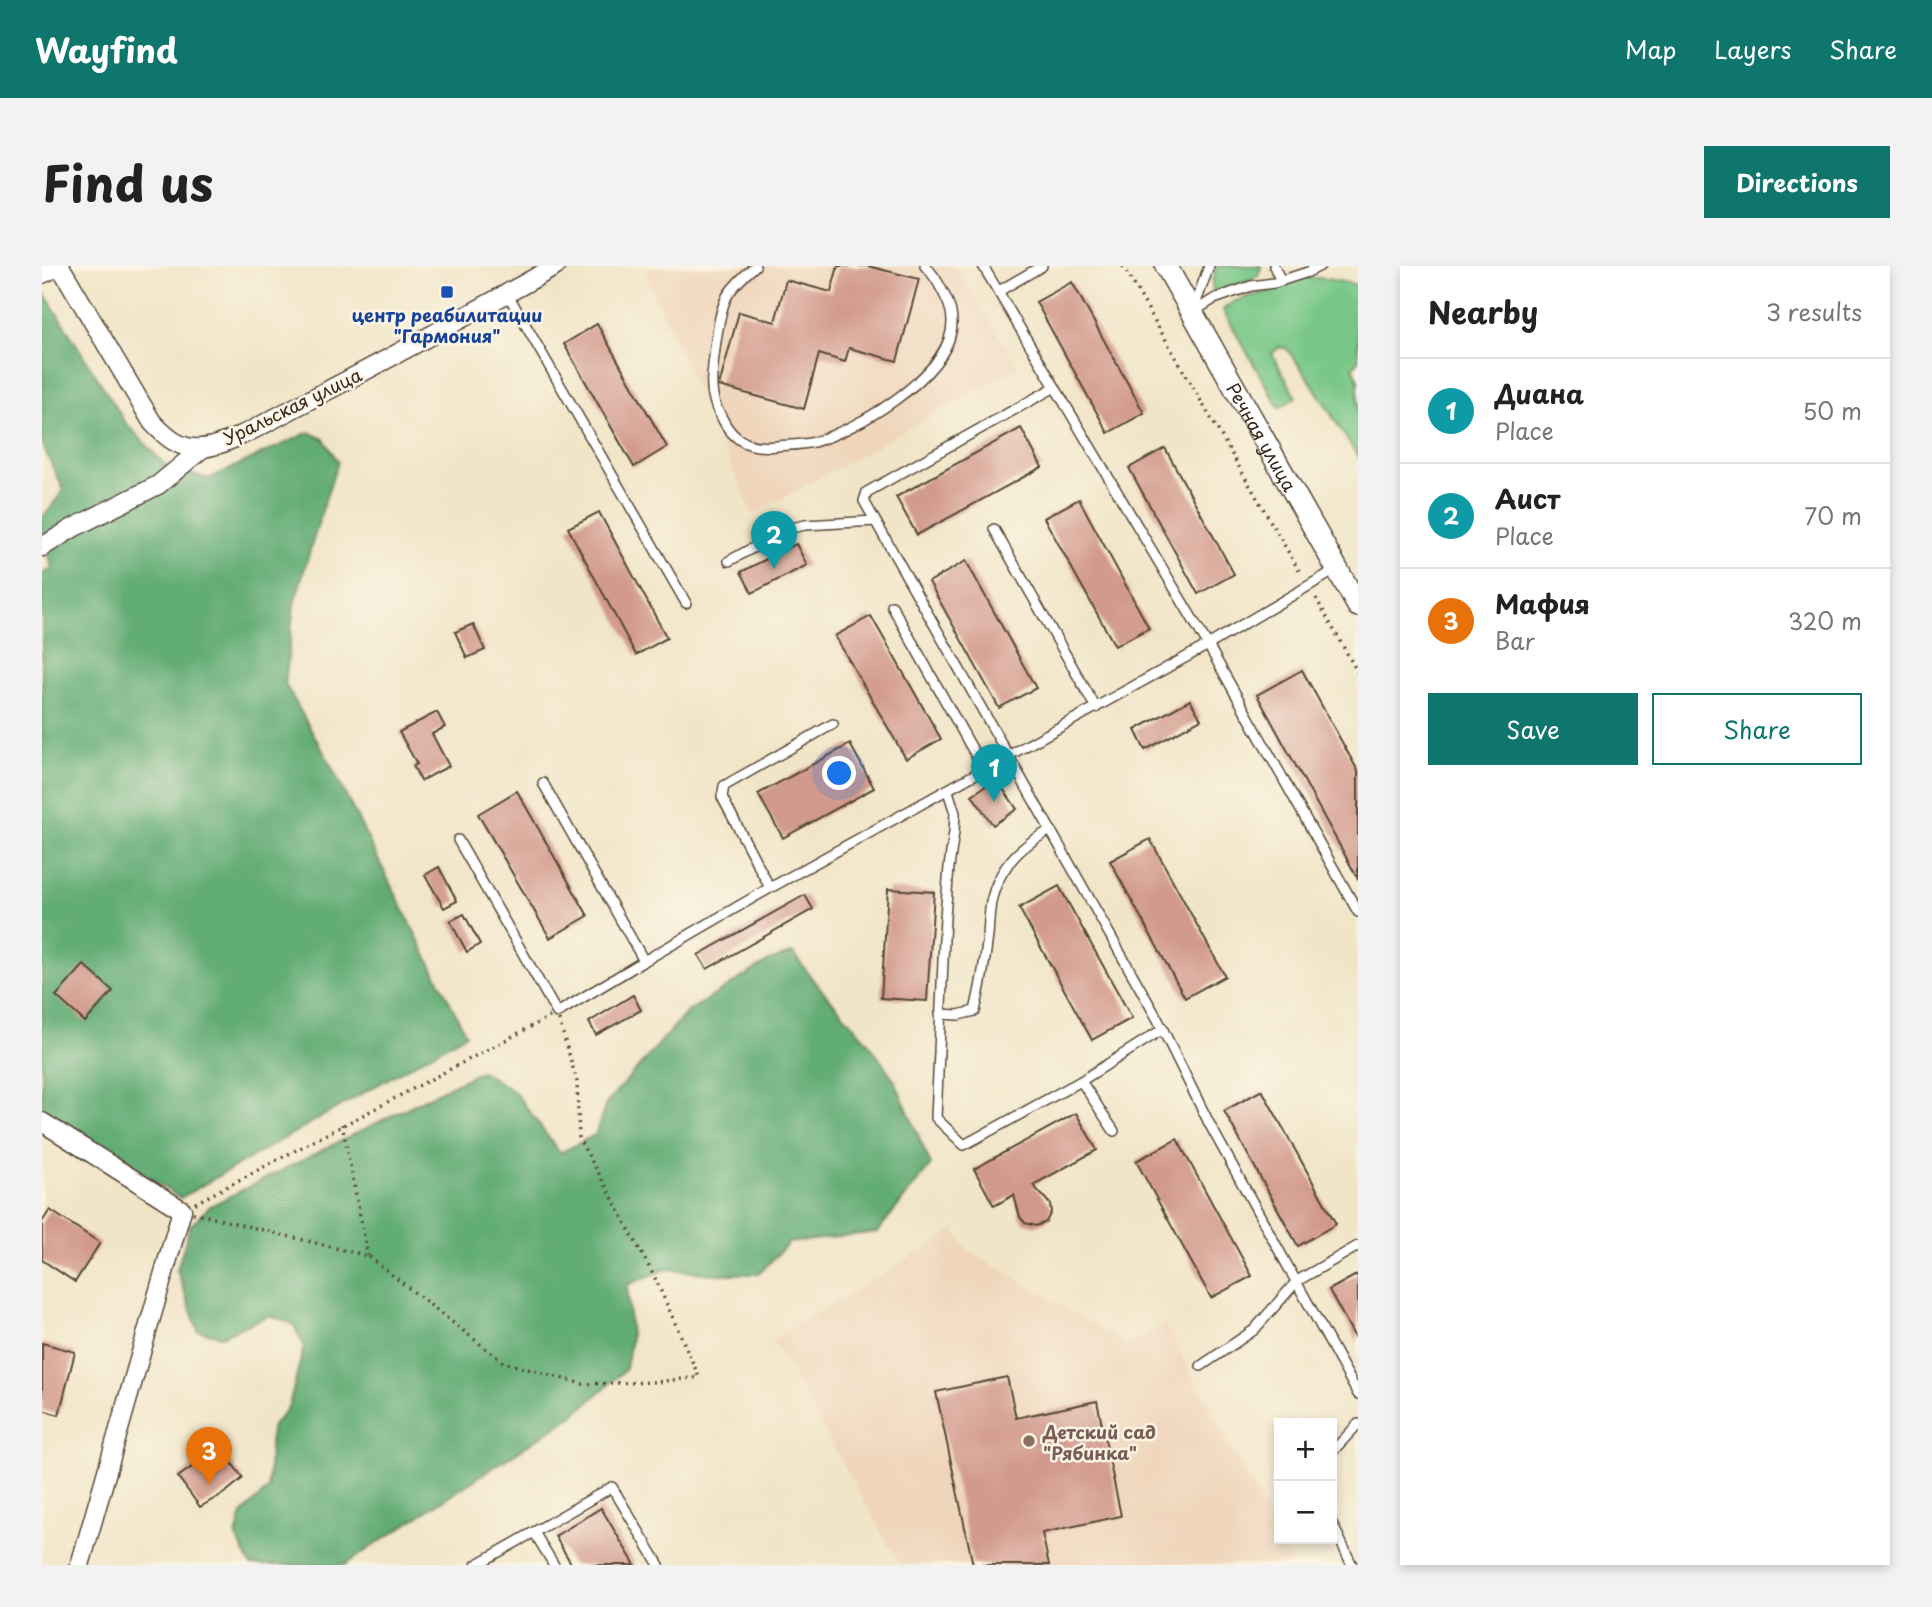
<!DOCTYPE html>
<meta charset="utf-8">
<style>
body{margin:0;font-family:"Playpen Sans",sans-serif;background:#f2f2f2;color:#222}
.controls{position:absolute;right:21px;bottom:21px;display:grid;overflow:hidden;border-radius:0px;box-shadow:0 4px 10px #0003}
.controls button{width:63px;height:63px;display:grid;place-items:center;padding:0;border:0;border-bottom:2px solid #e0e0e0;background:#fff;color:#222;font:35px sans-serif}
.you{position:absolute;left:798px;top:508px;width:24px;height:24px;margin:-18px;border:5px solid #fff;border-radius:50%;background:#1a73e8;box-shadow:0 0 0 10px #1a73e833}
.badge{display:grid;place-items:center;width:46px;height:46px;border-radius:50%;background:#0f766e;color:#fff;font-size:23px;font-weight:700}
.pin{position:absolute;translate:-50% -58px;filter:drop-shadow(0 2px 4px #0008)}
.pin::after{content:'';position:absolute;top:37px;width:24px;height:21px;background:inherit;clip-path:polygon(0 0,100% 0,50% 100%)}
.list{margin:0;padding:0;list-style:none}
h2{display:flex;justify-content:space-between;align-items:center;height:91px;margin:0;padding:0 28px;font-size:30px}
h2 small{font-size:23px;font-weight:400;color:#767676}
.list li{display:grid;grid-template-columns:46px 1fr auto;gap:21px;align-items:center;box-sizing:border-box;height:105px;padding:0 28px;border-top:2px solid #e0e0e0}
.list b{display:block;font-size:26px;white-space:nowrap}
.list p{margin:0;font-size:23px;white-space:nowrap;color:#767676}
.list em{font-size:23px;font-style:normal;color:#767676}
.actions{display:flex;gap:14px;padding:21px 28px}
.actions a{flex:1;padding:16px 0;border:2px solid #0f766e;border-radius:0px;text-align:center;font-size:24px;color:#0f766e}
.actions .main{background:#0f766e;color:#fff}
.map{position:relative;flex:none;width:1316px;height:1299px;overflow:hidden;border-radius:0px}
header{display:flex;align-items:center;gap:42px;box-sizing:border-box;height:98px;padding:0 35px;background:#0f766e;color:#fff}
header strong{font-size:33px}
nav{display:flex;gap:38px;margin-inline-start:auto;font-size:24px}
.intro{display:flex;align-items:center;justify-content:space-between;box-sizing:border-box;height:168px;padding:0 42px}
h1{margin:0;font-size:49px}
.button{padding:18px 32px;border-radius:0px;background:#0f766e;color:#fff;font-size:24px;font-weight:700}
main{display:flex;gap:42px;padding:0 42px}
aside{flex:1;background:#fff;border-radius:0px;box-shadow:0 4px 10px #0003}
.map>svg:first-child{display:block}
.built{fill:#efd6bb}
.green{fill:#78c787;stroke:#5a7852;stroke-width:2}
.forest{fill:#62ac74;stroke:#4e6b49;stroke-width:2}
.building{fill:#d29a8c}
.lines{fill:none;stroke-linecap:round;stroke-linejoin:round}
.service-casing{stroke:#564637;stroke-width:12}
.minor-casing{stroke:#564637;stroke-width:21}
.tertiary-casing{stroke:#564637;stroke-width:24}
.path{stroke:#564637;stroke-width:3.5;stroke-dasharray:2 5;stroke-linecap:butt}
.service{stroke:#fff;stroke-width:9}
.minor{stroke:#fff;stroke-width:18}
.tertiary{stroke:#fff;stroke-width:21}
.transit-dot{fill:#1a4fb4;stroke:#fcf5e5;stroke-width:2.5}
.education-dot{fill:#8d6e63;stroke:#fcf5e5;stroke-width:2.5}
.labels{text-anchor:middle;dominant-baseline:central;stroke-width:5;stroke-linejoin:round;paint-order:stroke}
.transit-label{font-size:18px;font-weight:bold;fill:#164399;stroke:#fcf5e5}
.street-label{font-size:18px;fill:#3b2a1e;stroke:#fcf5e5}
.education-label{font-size:18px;font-weight:bold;fill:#785e54;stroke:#fcf5e5;text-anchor:start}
</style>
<header>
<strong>Wayfind</strong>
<nav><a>Map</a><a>Layers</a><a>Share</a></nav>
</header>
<div class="intro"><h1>Find us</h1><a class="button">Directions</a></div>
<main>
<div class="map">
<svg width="1316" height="1299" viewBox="0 0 1316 1299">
<rect width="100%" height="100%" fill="#fcf5e5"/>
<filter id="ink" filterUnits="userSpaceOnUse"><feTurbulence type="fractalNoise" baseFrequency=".0143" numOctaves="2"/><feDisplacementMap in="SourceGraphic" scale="14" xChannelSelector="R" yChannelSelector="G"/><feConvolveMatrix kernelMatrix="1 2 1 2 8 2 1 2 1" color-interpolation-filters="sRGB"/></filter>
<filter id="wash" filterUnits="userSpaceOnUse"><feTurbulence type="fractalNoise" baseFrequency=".00686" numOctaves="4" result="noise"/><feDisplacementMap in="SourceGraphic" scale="28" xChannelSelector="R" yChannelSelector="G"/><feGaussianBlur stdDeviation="1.57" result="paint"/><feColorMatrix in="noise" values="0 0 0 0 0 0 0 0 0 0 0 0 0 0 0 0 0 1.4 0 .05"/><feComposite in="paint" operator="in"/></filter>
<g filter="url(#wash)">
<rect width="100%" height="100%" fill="#f1e5c7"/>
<g class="built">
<path d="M 617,0 L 913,0 L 977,101 L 711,249 L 603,8 Z"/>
<path d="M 913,964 L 923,982 L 1084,1078 L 1123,1058 L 1252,1299 L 858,1299 L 731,1074 Z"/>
</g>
<g class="green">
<path d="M 1175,0 L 1218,0 L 1219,1 L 1216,10 L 1205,16 L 1171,27 L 1170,15 Z"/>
<path d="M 1257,12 L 1279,12 L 1316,19 L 1316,96 L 1311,101 L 1316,115 L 1316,191 L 1269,116 L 1244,82 L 1237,81 L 1230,88 L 1254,131 L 1237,142 L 1181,44 C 1194,31 1208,31 1224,26 C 1235,23 1247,18 1257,12 Z"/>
</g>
<g class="forest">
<path d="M 1,25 L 83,156 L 123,199 L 166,213 L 267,166 L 282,173 L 296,196 L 284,231 L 252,338 L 243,418 L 285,492 L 424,768 L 138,932 L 0,841 L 0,308 L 10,302 L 0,271 L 0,252 L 22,224 L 0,179 Z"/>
<path d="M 751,687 L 772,715 L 826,776 L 853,815 L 889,899 L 835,966 L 746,977 L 717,1008 L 670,1008 L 625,1003 L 585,1019 L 589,1073 L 584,1103 L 533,1148 L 302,1299 L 209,1299 L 194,1270 L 200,1248 L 226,1223 L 229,1162 L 247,1140 L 262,1080 L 251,1058 L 228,1049 L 179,1070 L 156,1065 L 135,1004 L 148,960 L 168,940 L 439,805 L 473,826 L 518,887 L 553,869 L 564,838 L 645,746 L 727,695 Z"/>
</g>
<g id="blocks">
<g class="building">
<path d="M 796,0 L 826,0 L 877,13 L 855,95 L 807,82 L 803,96 L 777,88 L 762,143 L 677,120 L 697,46 L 733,56 L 744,14 L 789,26 Z"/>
<path d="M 1030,16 L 1102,147 L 1066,167 L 994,36 Z"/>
<path d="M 555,58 L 625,181 L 592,201 L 522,78 Z"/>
<path d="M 979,162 L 1000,201 L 875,269 L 854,231 Z"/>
<path d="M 1123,182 L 1192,308 L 1156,328 L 1087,202 Z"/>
<path d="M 1037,233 L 1107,362 L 1073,380 L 1002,252 Z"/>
<path d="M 557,246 L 625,372 L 594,389 L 526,262 Z"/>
<path d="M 754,278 L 765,299 L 710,327 L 699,306 Z"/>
<path d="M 924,295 L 994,422 L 957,442 L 887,316 Z"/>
<path d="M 829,350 L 899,473 L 864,493 L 793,370 Z"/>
<path d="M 431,358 L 443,384 L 425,392 L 413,366 Z"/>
<path d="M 1260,404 L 1316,505 L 1316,613 L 1215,429 Z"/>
<path d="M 1148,434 L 1159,453 L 1103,484 L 1093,464 Z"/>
<path d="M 395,446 L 403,461 L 390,468 L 407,500 L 379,515 L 371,500 L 375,498 L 357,466 Z"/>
<path d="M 808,478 L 832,522 L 741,572 L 716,528 Z"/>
<path d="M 954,513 L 975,543 L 951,559 L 930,529 Z"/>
<path d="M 475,525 L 546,650 L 508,672 L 436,548 Z"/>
<path d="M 1108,573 L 1183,710 L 1143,732 L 1068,595 Z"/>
<path d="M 397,601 L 415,635 L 402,642 L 383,609 Z"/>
<path d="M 1017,620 L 1090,752 L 1050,774 L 977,642 Z"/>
<path d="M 846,623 L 892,626 L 885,735 L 839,732 Z"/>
<path d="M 763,629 L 771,643 L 665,703 L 656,689 Z"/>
<path d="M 422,648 L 438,678 L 425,686 L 408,655 Z"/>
<path d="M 42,699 L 71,725 L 43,756 L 14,730 Z"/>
<path d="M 591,729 L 599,744 L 554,769 L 547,756 Z"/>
<path d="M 1220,824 L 1294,958 L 1256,980 L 1182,845 Z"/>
<path d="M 1034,847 L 1055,884 L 991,919 L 1008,938 L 1009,946 L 1004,956 L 994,960 L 983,957 L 978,951 L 972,929 L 952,940 L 932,903 Z"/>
<path d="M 1135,873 L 1210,1010 L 1169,1032 L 1094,895 Z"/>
<path d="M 8,944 L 58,977 L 33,1016 L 0,994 L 0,956 Z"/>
<path d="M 1316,1008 L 1316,1077 L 1287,1024 Z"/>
<path d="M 0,1077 L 33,1086 L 17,1149 L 0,1144 Z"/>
<path d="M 965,1111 L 974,1152 L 1055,1135 L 1079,1250 L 1000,1267 L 1007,1299 L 931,1299 L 894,1126 Z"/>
<path d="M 161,1193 L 173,1206 L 189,1196 L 201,1212 L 184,1226 L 158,1241 L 136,1211 Z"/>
<path d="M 559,1242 L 593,1299 L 530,1299 L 513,1270 Z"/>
</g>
</g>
</g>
<g filter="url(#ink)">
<use href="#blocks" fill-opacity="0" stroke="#564637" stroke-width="2"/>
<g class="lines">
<g class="service-casing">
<g id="service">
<path d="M 713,0 C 704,8 694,17 687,27 C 676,43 672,89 670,110 C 669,124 671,138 679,150 C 684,161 692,172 704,177 C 713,181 725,181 735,180 C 747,179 761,179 772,176 C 814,164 900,113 909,66 C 912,51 908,39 901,26 C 896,16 891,7 883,0"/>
<path d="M 941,0 L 1166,379 L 1316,646"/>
<path d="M 1232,0 L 1239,15"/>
<path d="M 957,25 L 1000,0"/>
<path d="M 465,27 L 644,337"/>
<path d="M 1152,42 L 1167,0"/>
<path d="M 1151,46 L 1172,33 L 1209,20 L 1232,17 L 1266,6 L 1278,0"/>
<path d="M 1013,121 L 825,226 L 822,235 L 1115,752 L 1168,859 L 1316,1128"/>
<path d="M 952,263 L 1054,442"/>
<path d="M 687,295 L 745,263 L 763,259 L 833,255"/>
<path d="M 850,340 L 942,504"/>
<path d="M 501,517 L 602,695 L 728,622 L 1166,379 L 1295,303"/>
<path d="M 906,525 L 913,547 L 912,566 L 907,601 L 903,651 L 894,852 L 922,879 L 1039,815 L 1121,763"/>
<path d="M 416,574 L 515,747 L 602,695"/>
<path d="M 728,622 L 680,531 L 682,520 L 791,458"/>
<path d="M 898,748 L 916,749 L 933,745 C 939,720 943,695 946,670 C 947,657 947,643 950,632 C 958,600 981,578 1009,564"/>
<path d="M 1039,815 L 1072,865"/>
<path d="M 1159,1100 L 1212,1064 L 1255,1015 L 1316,980"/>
<path d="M 1290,1186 L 1316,1158"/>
<path d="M 1290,1257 L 1310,1299"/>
<path d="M 434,1299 L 492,1266"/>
<path d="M 512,1299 L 492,1266 L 570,1221 L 617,1299"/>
</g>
</g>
<g class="minor-casing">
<g id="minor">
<path d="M 18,0 L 110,156 C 124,171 138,184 160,182 C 185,180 229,154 252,142 C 340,97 427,49 514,0"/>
<path d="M 0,8 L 17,0"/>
<path d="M 0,281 L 31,262 L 116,219 L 161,182"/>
<path d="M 0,856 L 140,944 L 38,1299"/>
</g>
</g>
<g class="tertiary-casing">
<g id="tertiary">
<path id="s1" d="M 1124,0 L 1316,340"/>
</g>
</g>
<g class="path">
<path d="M 1081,0 L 1259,308"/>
<path d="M 1274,332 L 1316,407"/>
<path d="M 515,747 L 535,816 L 537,873 L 565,922 L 614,1014 L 657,1111 L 614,1116 L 540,1118 L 461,1096 L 326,990 L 140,944 Z"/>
<path d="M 300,858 L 326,990"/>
</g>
<use href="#service" class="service"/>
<use href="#minor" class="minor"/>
<use href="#tertiary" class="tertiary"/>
</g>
</g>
<rect class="transit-dot" x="398" y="19" width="14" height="14" rx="3.5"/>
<circle class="education-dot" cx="987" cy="1175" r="7"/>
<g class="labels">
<g class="transit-label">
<text x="405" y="48">центр реабилитации<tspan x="405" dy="21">"Гармония"</tspan></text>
</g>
<g class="street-label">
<text transform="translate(250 140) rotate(-26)">Уральская улица</text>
<text stroke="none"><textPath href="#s1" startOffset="196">Речная улица</textPath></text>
</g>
<g class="education-label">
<text x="1001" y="1165">Детский сад<tspan x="1001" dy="21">"Рябинка"</tspan></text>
</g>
</g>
</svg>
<div class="controls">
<button>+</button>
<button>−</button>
</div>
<div class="you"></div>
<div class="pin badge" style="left:952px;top:536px;background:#0f9aa8">1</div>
<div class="pin badge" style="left:732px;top:303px;background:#0f9aa8">2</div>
<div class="pin badge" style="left:167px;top:1219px;background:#e8710a">3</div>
</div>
<aside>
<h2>Nearby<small>3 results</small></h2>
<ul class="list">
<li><span class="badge" style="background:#0f9aa8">1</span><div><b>Диана</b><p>Place</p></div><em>50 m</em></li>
<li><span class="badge" style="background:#0f9aa8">2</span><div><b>Аист</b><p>Place</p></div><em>70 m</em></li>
<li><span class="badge" style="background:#e8710a">3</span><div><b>Мафия</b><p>Bar</p></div><em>320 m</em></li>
</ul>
<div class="actions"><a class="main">Save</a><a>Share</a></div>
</aside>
</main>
